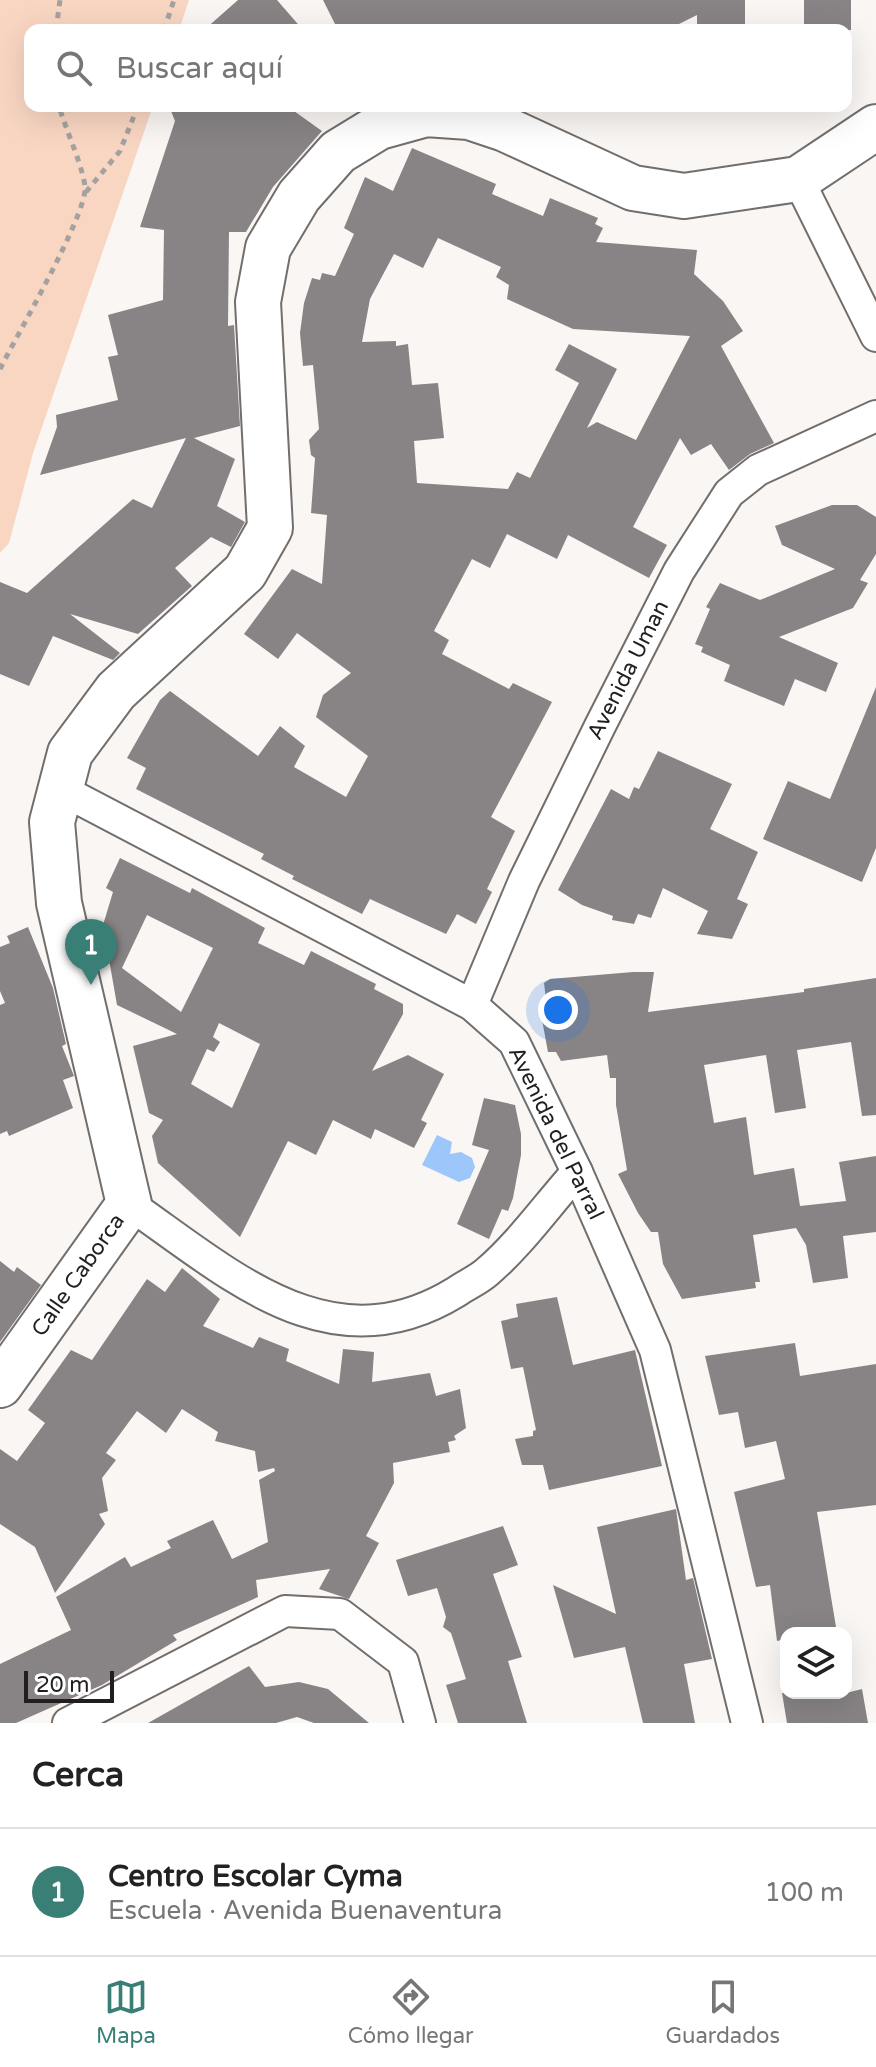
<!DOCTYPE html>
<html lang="es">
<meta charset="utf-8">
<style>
body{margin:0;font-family:"Varela Round",sans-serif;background:#f2f2f2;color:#222}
.controls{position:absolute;right:24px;bottom:24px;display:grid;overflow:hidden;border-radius:16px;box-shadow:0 8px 32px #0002}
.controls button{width:72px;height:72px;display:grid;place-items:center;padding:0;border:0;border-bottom:2px solid #e0e0e0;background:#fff;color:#222;font:40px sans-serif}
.scale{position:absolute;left:24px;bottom:20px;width:90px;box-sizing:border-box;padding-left:8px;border:4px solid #201e1e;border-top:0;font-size:22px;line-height:28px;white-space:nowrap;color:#201e1e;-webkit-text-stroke:6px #fff;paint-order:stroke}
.you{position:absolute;left:558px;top:1010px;width:28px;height:28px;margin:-20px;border:6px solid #fff;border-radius:50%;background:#1a73e8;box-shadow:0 0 0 12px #1a73e833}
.badge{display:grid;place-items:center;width:52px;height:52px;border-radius:50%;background:#397f75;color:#fff;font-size:26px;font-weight:700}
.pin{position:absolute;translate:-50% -66px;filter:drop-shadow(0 2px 4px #0008)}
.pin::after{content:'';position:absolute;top:42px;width:28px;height:24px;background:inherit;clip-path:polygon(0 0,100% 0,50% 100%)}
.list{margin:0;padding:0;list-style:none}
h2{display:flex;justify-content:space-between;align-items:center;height:104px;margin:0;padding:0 32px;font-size:34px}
h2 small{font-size:26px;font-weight:400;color:#767676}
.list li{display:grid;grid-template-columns:52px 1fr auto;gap:24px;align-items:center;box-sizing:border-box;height:128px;padding:0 32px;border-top:2px solid #e0e0e0}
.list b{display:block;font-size:30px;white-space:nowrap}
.list p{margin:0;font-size:26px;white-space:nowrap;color:#767676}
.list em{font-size:26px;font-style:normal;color:#767676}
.icon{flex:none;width:44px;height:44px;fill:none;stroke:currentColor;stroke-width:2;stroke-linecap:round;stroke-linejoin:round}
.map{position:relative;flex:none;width:876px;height:1723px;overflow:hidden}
.search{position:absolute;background:#fff;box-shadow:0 8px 32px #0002;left:24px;right:24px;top:24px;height:88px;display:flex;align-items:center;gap:20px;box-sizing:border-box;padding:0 28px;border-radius:16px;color:#767676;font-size:30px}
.sheet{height:232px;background:#fff}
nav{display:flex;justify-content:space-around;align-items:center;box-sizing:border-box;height:112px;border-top:2px solid #e0e0e0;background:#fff;font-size:22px;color:#767676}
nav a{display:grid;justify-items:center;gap:4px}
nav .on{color:#397f75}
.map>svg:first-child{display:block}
.green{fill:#f8d6c2}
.water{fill:#9dc7fb}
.building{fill:#888485;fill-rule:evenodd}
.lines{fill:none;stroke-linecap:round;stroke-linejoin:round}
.street-casing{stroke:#716e6c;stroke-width:34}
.secondary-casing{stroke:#716e6c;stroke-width:48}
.path{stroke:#a4a1a0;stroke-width:5;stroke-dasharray:6 6;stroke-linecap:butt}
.street{stroke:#fff;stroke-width:30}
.secondary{stroke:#fff;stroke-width:44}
.labels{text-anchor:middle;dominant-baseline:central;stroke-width:7;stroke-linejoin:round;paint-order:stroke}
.street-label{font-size:22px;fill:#201e1e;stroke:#fff}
</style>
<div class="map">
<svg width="876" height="1723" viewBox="0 0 876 1723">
<rect width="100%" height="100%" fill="#f9f6f3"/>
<path class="green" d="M 0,0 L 189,0 L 179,30 L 30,30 L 30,106 L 153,106 L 33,453 L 9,543 L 0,553 Z"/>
<path class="water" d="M 437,1135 L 452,1142 L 450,1154 L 461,1152 L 472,1158 L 475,1167 L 470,1178 L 459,1182 L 422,1165 Z"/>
<g class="building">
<path d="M 238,0 L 277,0 L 303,30 L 204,30 Z"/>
<path d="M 323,0 L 745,0 L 745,30 L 697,30 L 697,15 L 667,30 L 338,30 Z"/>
<rect x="804" y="0" width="47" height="30"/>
<path d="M 169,106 L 287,106 L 322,131 L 273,187 L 246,232 L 229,232 L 228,326 L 234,325 L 240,426 L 194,438 L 235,459 L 217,506 L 245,522 L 231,547 L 211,537 L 175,568 L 192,586 L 138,634 L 70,614 L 120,653 L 113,660 L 53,636 L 29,686 L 0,674 L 0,582 L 27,593 L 133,499 L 152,508 L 186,438 L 40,475 L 57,427 L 56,415 L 118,400 L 108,357 L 118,355 L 108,315 L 163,300 L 164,230 L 140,227 L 175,121 Z"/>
<path d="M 412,148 L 496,184 L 492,194 L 543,216 L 550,198 L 598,218 L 595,224 L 603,228 L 596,242 L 697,250 L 694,274 L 723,301 L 743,331 L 721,346 L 774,443 L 750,454 L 729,470 L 711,444 L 691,455 L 680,438 L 633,527 L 667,545 L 649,578 L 568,535 L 557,559 L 507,534 L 490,568 L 472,559 L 434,631 L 449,640 L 442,654 L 509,689 L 513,683 L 552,702 L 491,817 L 515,831 L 487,889 L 492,892 L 476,924 L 457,914 L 446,934 L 370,899 L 362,914 L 292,879 L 294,876 L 261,859 L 264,854 L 136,789 L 146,768 L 127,758 L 160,700 L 170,691 L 258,756 L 280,726 L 305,746 L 294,767 L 346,797 L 368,756 L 316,717 L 323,695 L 351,673 L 297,633 L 278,659 L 244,634 L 292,569 L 322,584 L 327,515 L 311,513 L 315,458 L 311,455 L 309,440 L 319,429 L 313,365 L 303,366 L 300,333 L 304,303 L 312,278 L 320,280 L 322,273 L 335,276 L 354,234 L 344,228 L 365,177 L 393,191 ZM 438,238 L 501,267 L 496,277 L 509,285 L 507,299 L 573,329 L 690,336 L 636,440 L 597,422 L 587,428 L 617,369 L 569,344 L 555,370 L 579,383 L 530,478 L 517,472 L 508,489 L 417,483 L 414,441 L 444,438 L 438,383 L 412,385 L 408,344 L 396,346 L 396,341 L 362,342 L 370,299 L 394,254 L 423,268 Z"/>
<path d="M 832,505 L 857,505 L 876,517 L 876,554 L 860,580 L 868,583 L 853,608 L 779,637 L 838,663 L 826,692 L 795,679 L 784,706 L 724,681 L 730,665 L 701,652 L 703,647 L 695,644 L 710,609 L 706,607 L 720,583 L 760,600 L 835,569 L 782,545 L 775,526 Z"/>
<path d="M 876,687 L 876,848 L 862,882 L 763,839 L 788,781 L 830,799 Z"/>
<path d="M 658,751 L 732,784 L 710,829 L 758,852 L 737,899 L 748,904 L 732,939 L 697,934 L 708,911 L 663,888 L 651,918 L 638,914 L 634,924 L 612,920 L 613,916 L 582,905 L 558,890 L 611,789 L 629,799 L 634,787 L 639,789 Z"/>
<path d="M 120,858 L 190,893 L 192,888 L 265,928 L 258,943 L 304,965 L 311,951 L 376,984 L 374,989 L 403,1004 L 403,1014 L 372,1071 L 408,1055 L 444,1074 L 421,1120 L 427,1123 L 414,1148 L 375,1129 L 371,1139 L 333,1120 L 316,1155 L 288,1141 L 240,1237 L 158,1163 L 152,1136 L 163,1120 L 149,1113 L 133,1046 L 177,1034 L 117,1005 L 103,925 L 113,892 L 106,888 ZM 147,915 L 213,948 L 181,1012 L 122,968 ZM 219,1023 L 260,1044 L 232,1108 L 191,1084 L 207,1049 L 214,1052 L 220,1042 L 213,1037 Z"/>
<path d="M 28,927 L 53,988 L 66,1044 L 62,1046 L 74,1076 L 63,1080 L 73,1108 L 9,1136 L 7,1131 L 0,1134 L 0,1005 L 5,1003 L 0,991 L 0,947 L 10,943 L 7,936 Z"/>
<path d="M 633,972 L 654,972 L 648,1012 L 804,992 L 804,989 L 876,978 L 876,1115 L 862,1116 L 851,1042 L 797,1050 L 806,1108 L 775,1113 L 766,1055 L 704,1065 L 714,1123 L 746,1117 L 754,1175 L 794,1168 L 800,1206 L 846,1201 L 839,1162 L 876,1156 L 876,1232 L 843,1236 L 848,1278 L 813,1283 L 806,1245 L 796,1228 L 753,1235 L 760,1282 L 755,1282 L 756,1288 L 682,1299 L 663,1264 L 658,1232 L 651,1232 L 638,1213 L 618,1174 L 627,1170 L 616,1105 L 616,1078 L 610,1078 L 607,1055 L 561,1061 L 556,1052 L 548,1052 L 540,1009 L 547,1008 L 544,983 L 550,979 Z"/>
<path d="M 484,1098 L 515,1105 L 521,1134 L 521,1155 L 513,1198 L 508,1211 L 502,1209 L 489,1239 L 457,1224 L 489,1150 L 472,1145 Z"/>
<path d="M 0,1261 L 14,1272 L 17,1267 L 41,1285 L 0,1342 Z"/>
<path d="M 182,1268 L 220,1299 L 203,1326 L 253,1348 L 259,1337 L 289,1349 L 286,1361 L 339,1384 L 343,1349 L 374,1352 L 372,1382 L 430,1373 L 436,1396 L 460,1389 L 466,1428 L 454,1436 L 456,1440 L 448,1442 L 450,1452 L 393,1463 L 394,1483 L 366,1536 L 379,1543 L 349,1599 L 319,1589 L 330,1569 L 256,1580 L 258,1597 L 173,1635 L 177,1640 L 102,1685 L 16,1723 L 0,1723 L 0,1664 L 71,1630 L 56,1597 L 125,1557 L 131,1567 L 171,1548 L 167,1541 L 213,1520 L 232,1559 L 268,1542 L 259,1480 L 275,1471 L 274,1468 L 258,1472 L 255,1451 L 215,1441 L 218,1432 L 182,1409 L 166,1433 L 137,1411 L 106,1453 L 116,1460 L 102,1478 L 108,1511 L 99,1514 L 105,1524 L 55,1593 L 35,1547 L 0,1524 L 0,1449 L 17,1461 L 45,1423 L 28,1410 L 71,1350 L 92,1360 L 147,1279 L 165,1292 Z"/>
<path d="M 557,1297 L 573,1365 L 635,1350 L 662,1466 L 549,1490 L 543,1465 L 522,1465 L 515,1439 L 533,1436 L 533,1431 L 536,1430 L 523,1367 L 511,1369 L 501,1321 L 518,1317 L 516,1304 Z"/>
<path d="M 795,1343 L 800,1376 L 876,1364 L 876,1505 L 817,1512 L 836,1627 L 810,1633 L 786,1633 L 786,1639 L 777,1641 L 770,1585 L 756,1587 L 734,1492 L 785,1479 L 776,1441 L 745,1448 L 738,1412 L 719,1415 L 705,1356 Z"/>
<path d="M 676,1509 L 686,1580 L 693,1578 L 712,1659 L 684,1664 L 695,1723 L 643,1723 L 625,1647 L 574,1658 L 553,1585 L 616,1614 L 597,1527 Z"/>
<path d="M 503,1526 L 518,1565 L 493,1574 L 522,1657 L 508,1661 L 527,1723 L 458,1723 L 446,1685 L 466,1679 L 451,1633 L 443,1627 L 446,1617 L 437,1588 L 408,1596 L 396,1560 Z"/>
<path d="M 249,1666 L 265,1687 L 299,1682 L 328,1689 L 369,1723 L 314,1723 L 297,1717 L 276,1723 L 148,1723 Z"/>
<path d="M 862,1689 L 868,1723 L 787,1723 L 782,1693 L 846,1693 Z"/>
</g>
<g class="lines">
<g class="street-casing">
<g id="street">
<path d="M 798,179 L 876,336"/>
<path d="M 58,788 L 472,1005 L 514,1042 L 577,1172 L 655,1350 L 747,1723"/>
<path d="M 472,1005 L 524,881 L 600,726 L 679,571 L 729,493 L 758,470 L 876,416"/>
<path d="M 129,1204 C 230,1274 331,1369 456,1292 C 466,1285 478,1280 487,1272 C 520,1244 548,1204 577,1172"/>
<path d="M 68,1723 L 285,1611 L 340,1614 L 403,1662 L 420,1723"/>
</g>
</g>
<g class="secondary-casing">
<path id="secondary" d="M 0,1385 L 129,1204 L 59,903 L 52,822 L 70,753 L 116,691 L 245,572 L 270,528 L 258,302 L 268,248 L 299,196 L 338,152 L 379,127 L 426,114 L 469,117 L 505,129 L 633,188 L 684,196 L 798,179 L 876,127"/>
</g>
<g class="path">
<path d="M 56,30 L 60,0"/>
<path d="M 164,30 L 174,0"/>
<path d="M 86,192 L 120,151 L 138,106"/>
<path d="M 0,369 C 17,335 84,220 85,189 C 85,171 65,128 59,106"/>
</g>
<use href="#street" class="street"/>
<use href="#secondary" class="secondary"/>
</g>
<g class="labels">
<g class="street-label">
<text transform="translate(628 670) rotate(-63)">Avenida Uman</text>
<text transform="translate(556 1133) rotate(64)">Avenida del Parral</text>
<text transform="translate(78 1275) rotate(-55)">Calle Caborca</text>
</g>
</g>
</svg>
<div class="controls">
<button><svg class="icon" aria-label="layers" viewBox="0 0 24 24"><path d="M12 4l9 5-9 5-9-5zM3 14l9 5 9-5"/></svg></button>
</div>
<div class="scale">20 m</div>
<div class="you"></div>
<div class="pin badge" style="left:91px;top:985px">1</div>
<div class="search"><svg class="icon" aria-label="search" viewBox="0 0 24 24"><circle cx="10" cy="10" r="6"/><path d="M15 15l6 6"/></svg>Buscar aquí</div>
</div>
<section class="sheet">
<h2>Cerca<small></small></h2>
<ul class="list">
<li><span class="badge">1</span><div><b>Centro Escolar Cyma</b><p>Escuela · Avenida Buenaventura</p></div><em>100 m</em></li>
</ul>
</section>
<nav>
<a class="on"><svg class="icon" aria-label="map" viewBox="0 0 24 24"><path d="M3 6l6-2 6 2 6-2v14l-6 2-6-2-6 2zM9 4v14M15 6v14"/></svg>Mapa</a>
<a><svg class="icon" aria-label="directions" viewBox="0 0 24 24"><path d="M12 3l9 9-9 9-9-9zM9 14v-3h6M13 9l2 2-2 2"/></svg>Cómo llegar</a>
<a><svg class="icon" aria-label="saved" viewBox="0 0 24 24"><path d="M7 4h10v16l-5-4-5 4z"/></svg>Guardados</a>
</nav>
